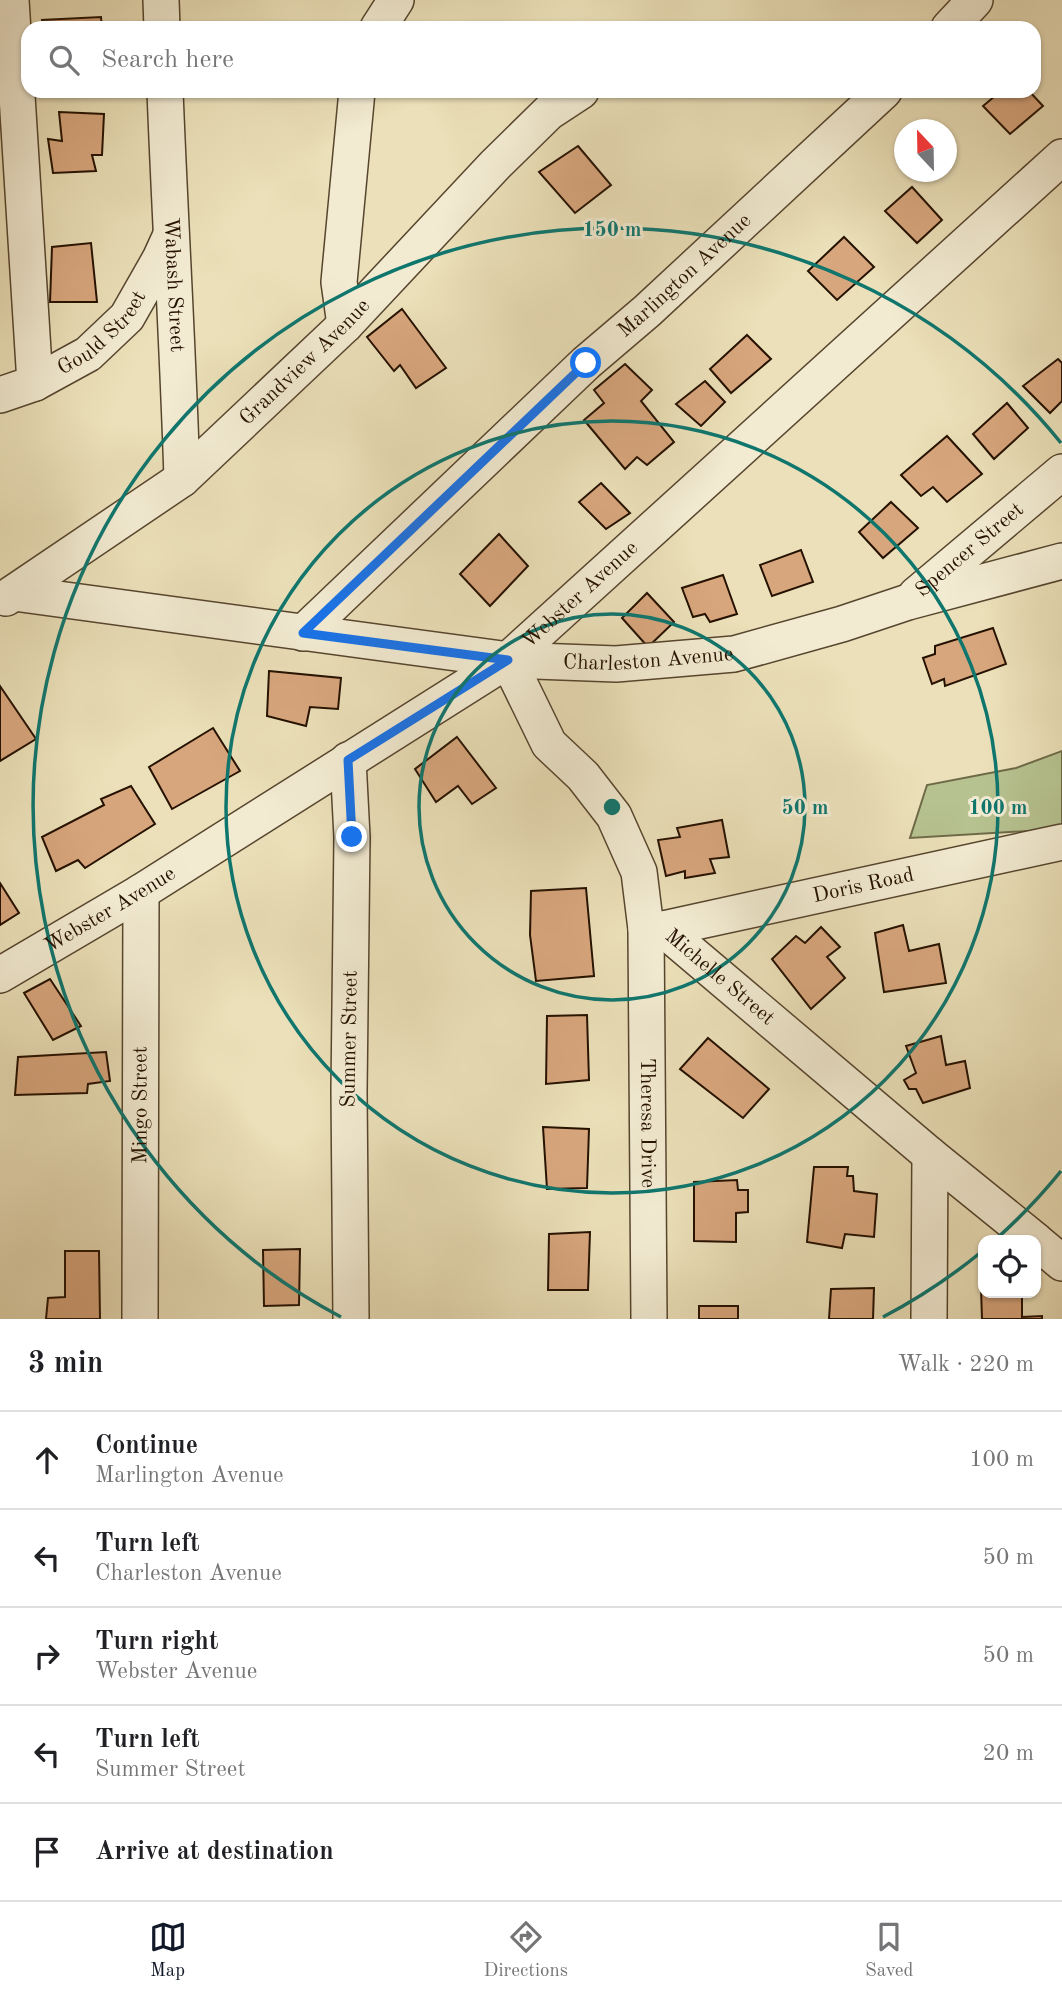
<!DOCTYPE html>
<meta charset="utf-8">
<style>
body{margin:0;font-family:"Old Standard TT",serif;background:#f2f2f2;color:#202124}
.controls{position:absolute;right:21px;bottom:21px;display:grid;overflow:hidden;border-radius:14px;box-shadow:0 2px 5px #0004}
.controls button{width:63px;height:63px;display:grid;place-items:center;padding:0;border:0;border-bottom:2px solid #e0e0e0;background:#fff;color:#202124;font:35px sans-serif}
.compass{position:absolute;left:894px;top:119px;width:63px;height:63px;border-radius:50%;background:#fff;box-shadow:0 2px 5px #0004;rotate:338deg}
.stop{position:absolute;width:21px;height:21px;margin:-16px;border:5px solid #1a73e8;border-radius:50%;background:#fff}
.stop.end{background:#1a73e8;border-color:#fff;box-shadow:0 2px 7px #0008}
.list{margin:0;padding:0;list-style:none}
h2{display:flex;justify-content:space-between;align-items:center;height:91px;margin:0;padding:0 28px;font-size:30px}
h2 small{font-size:23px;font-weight:400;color:#757577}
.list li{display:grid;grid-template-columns:46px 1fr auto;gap:21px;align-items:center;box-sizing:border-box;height:98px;padding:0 28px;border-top:2px solid #e0e0e0}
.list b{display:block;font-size:26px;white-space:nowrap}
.list p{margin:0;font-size:23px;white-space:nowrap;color:#757577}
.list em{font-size:23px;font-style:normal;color:#757577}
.icon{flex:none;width:38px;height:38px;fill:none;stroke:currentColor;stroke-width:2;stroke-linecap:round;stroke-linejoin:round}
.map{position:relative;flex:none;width:1062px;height:1319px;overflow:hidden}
.search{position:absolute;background:#fff;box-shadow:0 2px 5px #0004;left:21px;right:21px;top:21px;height:77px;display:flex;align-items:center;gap:18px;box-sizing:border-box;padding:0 24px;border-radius:21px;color:#757577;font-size:26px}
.sheet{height:581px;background:#fff}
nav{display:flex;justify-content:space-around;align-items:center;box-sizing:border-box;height:98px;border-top:2px solid #e0e0e0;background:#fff;font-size:19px;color:#757577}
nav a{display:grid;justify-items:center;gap:4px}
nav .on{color:#111827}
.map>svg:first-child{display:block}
.green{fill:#b6c290;stroke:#6e6a48;stroke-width:2}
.building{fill:#d8a67d;stroke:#251100;stroke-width:2}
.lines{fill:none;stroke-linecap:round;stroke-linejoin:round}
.minor-casing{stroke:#56452e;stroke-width:38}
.minor{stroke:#f2ebd2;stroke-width:35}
.route{stroke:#1a73e8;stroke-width:9}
.ring{fill:none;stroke:#0f766e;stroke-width:3.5}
.labels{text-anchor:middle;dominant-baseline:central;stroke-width:6;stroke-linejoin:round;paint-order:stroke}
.street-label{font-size:21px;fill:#251100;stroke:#f2ebd2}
.centre{fill:#0f766e;stroke:#f2ebd2;stroke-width:3.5}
.ring-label{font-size:21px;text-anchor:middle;font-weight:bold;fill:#0f766e;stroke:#f2ebd2;stroke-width:6;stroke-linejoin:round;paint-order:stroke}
</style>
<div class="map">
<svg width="1062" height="1319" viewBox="0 0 1062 1319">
<rect width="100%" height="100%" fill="#ebe0b9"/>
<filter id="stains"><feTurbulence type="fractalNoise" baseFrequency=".00286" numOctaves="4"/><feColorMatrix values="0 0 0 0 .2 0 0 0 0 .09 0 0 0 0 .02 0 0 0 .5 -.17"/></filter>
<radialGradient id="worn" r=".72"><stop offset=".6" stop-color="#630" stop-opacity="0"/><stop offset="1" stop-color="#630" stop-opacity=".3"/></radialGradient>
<path class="green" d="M 1062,751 L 1062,829 L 910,838 L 927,785 L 1016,768 Z"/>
<g class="building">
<path d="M 101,17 L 102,28 L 43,28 L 42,20 Z"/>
<path d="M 1001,91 L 1029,91 L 1043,106 L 1010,134 L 983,106 Z"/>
<path d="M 59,112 L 104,114 L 102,155 L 92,155 L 96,171 L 53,173 L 48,139 L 62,141 Z"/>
<path d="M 578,146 L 611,185 L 575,213 L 539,172 Z"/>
<path d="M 912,187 L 942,220 L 917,243 L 885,211 Z"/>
<path d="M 844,237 L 874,267 L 837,300 L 808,271 Z"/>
<path d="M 91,243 L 97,302 L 50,302 L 52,247 Z"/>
<path d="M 402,309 L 446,368 L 416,388 L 400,365 L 394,371 L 367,337 Z"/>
<path d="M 747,335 L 771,359 L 731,393 L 710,369 Z"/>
<path d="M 1058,359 L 1062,363 L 1062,401 L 1050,413 L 1023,386 Z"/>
<path d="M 625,364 L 652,390 L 641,401 L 674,442 L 647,465 L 637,457 L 625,469 L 584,420 L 604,403 L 594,390 Z"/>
<path d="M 705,381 L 725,402 L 701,426 L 676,404 Z"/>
<path d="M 1007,403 L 1028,428 L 994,459 L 973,434 Z"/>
<path d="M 947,436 L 982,474 L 947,502 L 933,487 L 921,496 L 901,475 Z"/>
<path d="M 601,483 L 630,513 L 606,529 L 579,502 Z"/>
<path d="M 891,502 L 918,528 L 883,558 L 859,532 Z"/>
<path d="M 499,534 L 528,566 L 490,606 L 460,574 Z"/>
<path d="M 801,550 L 813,582 L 772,596 L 760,565 Z"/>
<path d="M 723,575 L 737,614 L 710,622 L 705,614 L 693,617 L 682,588 Z"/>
<path d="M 647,593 L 674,622 L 648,647 L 622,618 Z"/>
<path d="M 993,628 L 1006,664 L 945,686 L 944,679 L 932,684 L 923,658 L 935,654 L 935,646 Z"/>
<path d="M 269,671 L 341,678 L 338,709 L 310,707 L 306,726 L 267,716 Z"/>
<path d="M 0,686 L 36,739 L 0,761 Z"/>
<path d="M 213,728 L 240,771 L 172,809 L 149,767 Z"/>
<path d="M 457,737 L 496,788 L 472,804 L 458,786 L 436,802 L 415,769 Z"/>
<path d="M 131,786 L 155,824 L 85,868 L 78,860 L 56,871 L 42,837 L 104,805 L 101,799 Z"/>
<path d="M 722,820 L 729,857 L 710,859 L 715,873 L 685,878 L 685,871 L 666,876 L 658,840 L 680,837 L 677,828 Z"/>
<path d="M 0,883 L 19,913 L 0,925 Z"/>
<path d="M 586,888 L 594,976 L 536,981 L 530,935 L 531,891 Z"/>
<path d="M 903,925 L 909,951 L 939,944 L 946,983 L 884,992 L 875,933 Z"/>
<path d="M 821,927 L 840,947 L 827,957 L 845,978 L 811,1009 L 772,959 L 796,936 L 805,943 Z"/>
<path d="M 50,979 L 81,1026 L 53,1040 L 24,993 Z"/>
<path d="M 587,1015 L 589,1080 L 546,1084 L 547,1016 Z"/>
<path d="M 941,1036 L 946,1065 L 965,1061 L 970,1088 L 923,1103 L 916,1089 L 909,1089 L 904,1080 L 916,1073 L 906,1046 Z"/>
<path d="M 708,1038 L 769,1089 L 743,1118 L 680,1069 Z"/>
<path d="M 106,1052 L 110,1081 L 88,1084 L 87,1093 L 15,1095 L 18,1057 Z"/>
<path d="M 543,1127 L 589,1129 L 587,1188 L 547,1189 Z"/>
<path d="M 814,1167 L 848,1167 L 847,1176 L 853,1176 L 854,1191 L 877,1194 L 874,1237 L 845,1234 L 842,1248 L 807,1242 Z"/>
<path d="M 737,1180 L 738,1190 L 748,1190 L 748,1212 L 736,1213 L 736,1242 L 694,1241 L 694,1182 Z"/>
<path d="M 590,1232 L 588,1290 L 548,1290 L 549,1234 Z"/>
<path d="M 300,1249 L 299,1305 L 264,1306 L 263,1250 Z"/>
<path d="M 65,1251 L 99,1251 L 100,1319 L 46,1319 L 48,1298 L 65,1297 Z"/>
<path d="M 874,1288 L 873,1319 L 829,1319 L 831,1289 Z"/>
<path d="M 981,1288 L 983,1288 L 983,1293 L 1022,1293 L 1022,1317 L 1042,1316 L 1042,1319 L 982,1319 Z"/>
<rect x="699" y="1306" width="39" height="13"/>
</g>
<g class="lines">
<g class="minor-casing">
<g id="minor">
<path d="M 11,0 L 35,383"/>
<path d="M 161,0 L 162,28"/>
<path d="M 378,28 L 396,0"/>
<path d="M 949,28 L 975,0"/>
<path id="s1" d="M 165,91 C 170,220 178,350 182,479"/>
<path d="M 345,325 L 339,282 L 357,91"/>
<path id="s2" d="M 0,395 L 35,383 L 88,354 L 127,317 L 160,259 L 171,235"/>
<path id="s3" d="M 14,593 L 508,660 L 616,664 L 734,654 L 842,624 L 908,602 L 1062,561"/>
<path id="s4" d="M 916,595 L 1062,472"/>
<path id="s5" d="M 6,598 L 182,479 L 345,325 L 495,165 L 549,112 L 581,91"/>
<path id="s6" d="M 303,633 L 586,363 L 647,311 L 884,91"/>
<path id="s7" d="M 508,660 L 549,744 L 583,776 L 614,816 L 639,872 L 646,929 L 663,929 L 930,1155 L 1035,1240"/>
<path d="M 348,760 L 352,837 L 349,1091 L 351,1319"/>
<path id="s8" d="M 646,929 L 649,1319"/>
<path id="s9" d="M 663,929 L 1062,842"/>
<path id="s10" d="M 0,975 L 141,892 L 508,660 L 1062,157"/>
<path d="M 1036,1241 L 1062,1263"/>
<path id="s11" d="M 140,1319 L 141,892"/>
<path d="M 929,1319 L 930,1155"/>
</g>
</g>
<use href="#minor" class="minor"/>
</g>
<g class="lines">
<path class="route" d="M 352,837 L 348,760 L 508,660 L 303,633 L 586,363"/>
</g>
<g class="ring">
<circle cx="612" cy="807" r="193"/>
<circle cx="612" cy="807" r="386"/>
<path d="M1061 1171A578 578 0 0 1 995 1240M980 1253A578 578 0 0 1 883 1317M341 1317A578 578 0 1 1 1061 443"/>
</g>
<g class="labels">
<g class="street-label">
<text stroke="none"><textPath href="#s6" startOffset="523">Marlington Avenue</textPath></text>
<text stroke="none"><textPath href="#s1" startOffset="194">Wabash Street</textPath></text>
<text stroke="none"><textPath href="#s2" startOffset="122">Gould Street</textPath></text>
<text stroke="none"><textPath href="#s5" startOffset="382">Grandview Avenue</textPath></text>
<text stroke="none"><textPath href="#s4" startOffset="70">Spencer Street</textPath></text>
<text stroke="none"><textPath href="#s10" startOffset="695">Webster Avenue</textPath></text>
<text stroke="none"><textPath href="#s3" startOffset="639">Charleston Avenue</textPath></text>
<text stroke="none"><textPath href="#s9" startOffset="205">Doris Road</textPath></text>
<text stroke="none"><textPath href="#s10" startOffset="128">Webster Avenue</textPath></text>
<text stroke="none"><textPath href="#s7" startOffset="401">Michelle Street</textPath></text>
<text transform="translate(350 1039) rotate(-89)">Summer Street</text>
<text stroke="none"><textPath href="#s11" startOffset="214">Mingo Street</textPath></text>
<text stroke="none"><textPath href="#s8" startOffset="194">Theresa Drive</textPath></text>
</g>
</g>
<circle cx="612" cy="807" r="10" class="centre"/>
<g class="ring-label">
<text x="612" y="236">150 m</text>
<text x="805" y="814">50 m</text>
<text x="998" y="814">100 m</text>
</g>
<rect width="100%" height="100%" filter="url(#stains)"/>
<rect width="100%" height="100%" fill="url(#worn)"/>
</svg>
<div class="controls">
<button><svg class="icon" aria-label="locate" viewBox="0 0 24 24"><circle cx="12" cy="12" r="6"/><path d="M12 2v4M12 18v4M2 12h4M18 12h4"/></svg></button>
</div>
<svg class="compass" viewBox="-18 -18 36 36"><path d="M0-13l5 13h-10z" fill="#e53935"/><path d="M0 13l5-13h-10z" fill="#757577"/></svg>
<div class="stop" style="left:586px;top:363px"></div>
<div class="stop end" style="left:352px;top:837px"></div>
<div class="search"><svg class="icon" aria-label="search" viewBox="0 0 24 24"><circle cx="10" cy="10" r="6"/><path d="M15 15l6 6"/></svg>Search here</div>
</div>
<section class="sheet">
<h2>3 min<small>Walk · 220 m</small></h2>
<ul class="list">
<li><svg class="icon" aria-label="ahead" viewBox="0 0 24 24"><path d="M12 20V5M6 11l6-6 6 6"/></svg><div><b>Continue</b><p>Marlington Avenue</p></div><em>100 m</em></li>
<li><svg class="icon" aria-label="left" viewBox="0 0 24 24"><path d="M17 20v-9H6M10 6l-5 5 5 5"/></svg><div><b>Turn left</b><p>Charleston Avenue</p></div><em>50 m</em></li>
<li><svg class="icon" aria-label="right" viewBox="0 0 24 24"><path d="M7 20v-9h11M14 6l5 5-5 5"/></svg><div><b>Turn right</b><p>Webster Avenue</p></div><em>50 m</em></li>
<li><svg class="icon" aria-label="left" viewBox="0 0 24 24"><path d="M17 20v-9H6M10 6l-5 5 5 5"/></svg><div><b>Turn left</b><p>Summer Street</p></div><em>20 m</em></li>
<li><svg class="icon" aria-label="arrive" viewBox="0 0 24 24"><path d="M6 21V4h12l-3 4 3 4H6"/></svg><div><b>Arrive at destination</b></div></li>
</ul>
</section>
<nav>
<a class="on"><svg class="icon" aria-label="map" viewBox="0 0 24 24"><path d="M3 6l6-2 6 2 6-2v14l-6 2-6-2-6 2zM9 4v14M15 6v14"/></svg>Map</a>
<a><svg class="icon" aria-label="directions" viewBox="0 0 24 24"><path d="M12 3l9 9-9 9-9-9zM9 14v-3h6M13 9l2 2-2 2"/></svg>Directions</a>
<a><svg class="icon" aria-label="saved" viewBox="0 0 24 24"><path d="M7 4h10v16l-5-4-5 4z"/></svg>Saved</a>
</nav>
